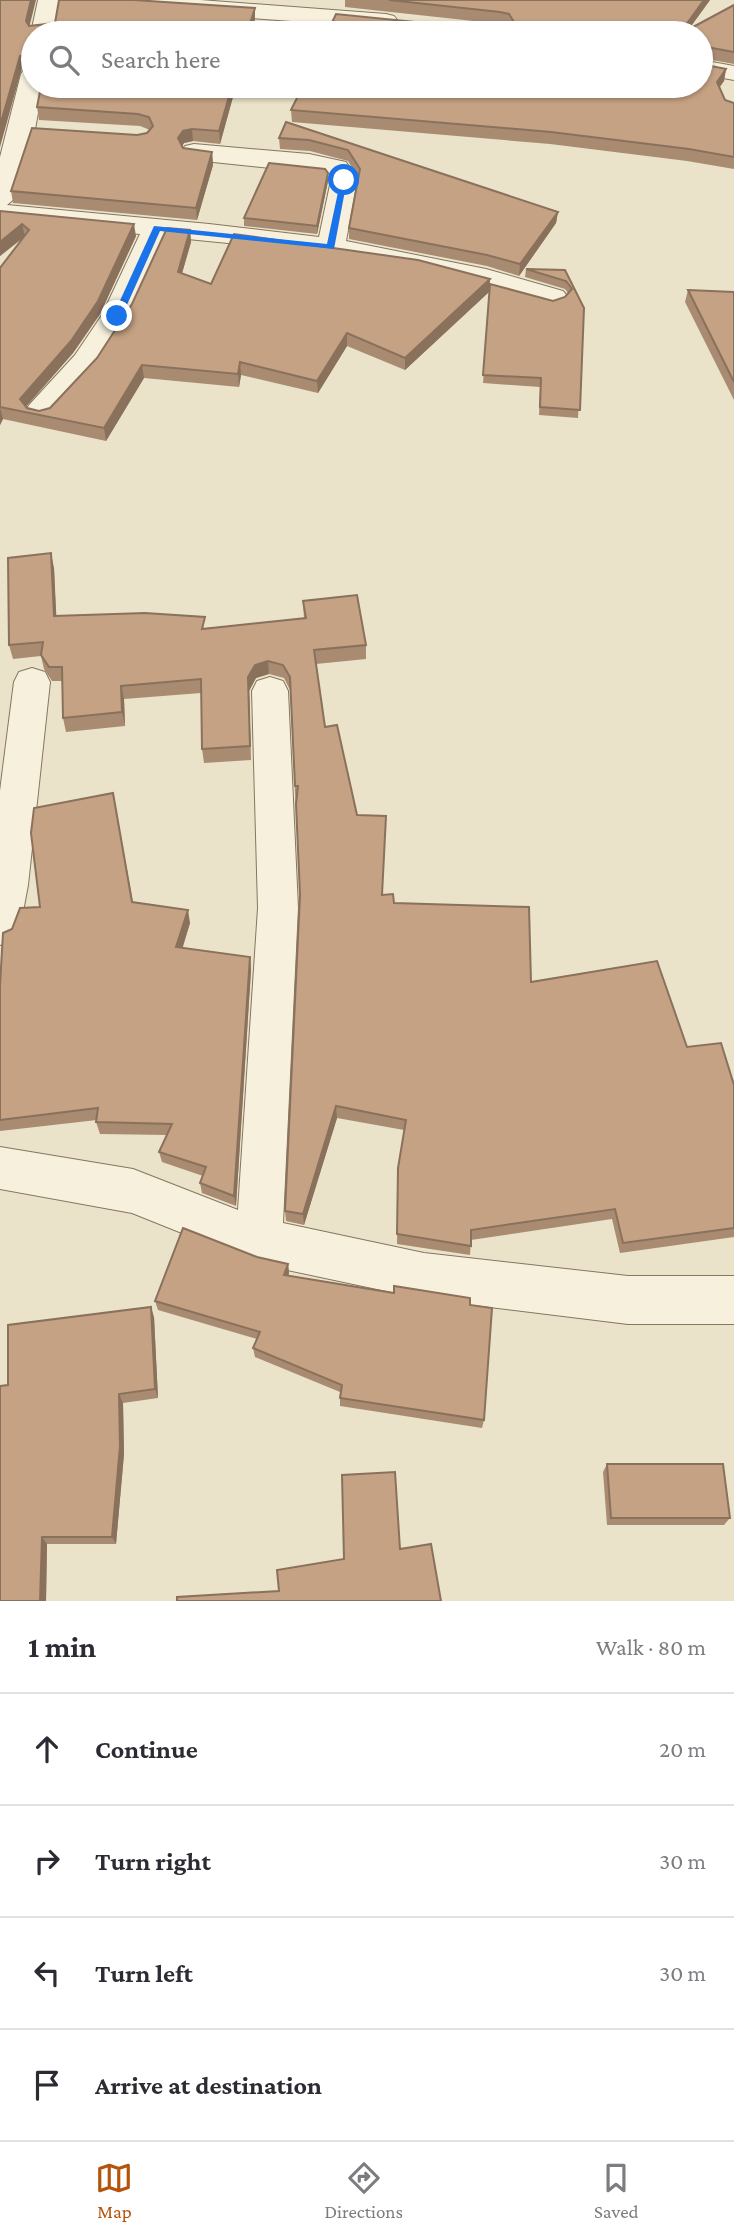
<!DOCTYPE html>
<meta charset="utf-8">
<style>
body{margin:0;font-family:"Crimson Pro",serif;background:#f2f2f3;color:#2b2b33}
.stop{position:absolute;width:21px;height:21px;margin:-16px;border:5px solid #1a73e8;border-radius:50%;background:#fff}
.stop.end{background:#1a73e8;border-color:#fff;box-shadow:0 2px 7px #0008}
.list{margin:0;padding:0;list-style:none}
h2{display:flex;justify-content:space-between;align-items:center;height:91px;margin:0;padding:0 28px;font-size:30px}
h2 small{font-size:23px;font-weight:400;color:#7c7c81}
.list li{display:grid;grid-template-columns:46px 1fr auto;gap:21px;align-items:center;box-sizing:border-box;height:112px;padding:0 28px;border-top:2px solid #e1e1e2}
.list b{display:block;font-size:26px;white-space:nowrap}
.list em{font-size:23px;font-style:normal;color:#7c7c81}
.icon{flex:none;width:38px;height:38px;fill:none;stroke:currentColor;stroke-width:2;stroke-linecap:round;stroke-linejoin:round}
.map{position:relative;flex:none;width:734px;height:1601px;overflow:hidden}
.search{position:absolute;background:#fff;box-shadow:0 2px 5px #0004;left:21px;right:21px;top:21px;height:77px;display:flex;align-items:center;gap:18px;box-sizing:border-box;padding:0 24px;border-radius:38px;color:#7c7c81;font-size:26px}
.sheet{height:539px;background:#fff}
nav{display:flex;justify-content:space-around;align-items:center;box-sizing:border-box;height:98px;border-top:2px solid #e1e1e2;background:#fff;font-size:19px;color:#7c7c81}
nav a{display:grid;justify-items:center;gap:4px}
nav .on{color:#b45309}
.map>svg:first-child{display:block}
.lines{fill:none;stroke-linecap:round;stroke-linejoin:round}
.street-casing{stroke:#857660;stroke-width:2}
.street{fill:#f6f0dd;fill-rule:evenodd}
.wall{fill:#a98b72}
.shaded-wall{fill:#8a715c}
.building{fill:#c5a284;stroke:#8a715c;stroke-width:2}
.route{fill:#1a73e8}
</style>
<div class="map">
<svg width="734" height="1601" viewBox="0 0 734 1601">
<rect width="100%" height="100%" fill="#eae3ca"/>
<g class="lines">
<g class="street-casing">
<g id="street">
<path d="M 38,0 L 62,0 L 55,33 L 33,33 L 33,36 L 31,33 Z"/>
<path d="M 93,0 L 200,0 L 386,14 L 394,16 L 398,21 L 394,26 L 386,28 L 105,7 L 97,5 Z"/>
<path d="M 701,60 L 734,66 L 734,80 L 701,74 Z"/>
<path d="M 33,67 L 33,86 L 43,86 L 35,129 L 14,199 L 7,205 L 209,224 L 319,237 L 331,180 L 327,174 L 194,160 L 185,158 L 181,152 L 185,146 L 194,144 L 309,154 L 346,162 L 357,180 L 346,241 L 486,269 L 563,291 L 568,297 L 563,303 L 553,306 L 418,270 L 279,248 L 167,237 L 132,315 L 97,369 L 52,418 L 41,421 L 30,418 L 25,411 L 30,404 L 75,355 L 102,315 L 140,234 L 0,221 L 0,157 L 21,74 L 24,69 Z"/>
<path d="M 32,668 L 45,672 L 50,682 L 28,885 L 20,928 L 14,940 L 0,945 L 0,791 L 14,682 L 19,672 Z"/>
<path d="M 270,677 L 283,681 L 288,691 L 298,908 L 283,1223 L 424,1253 L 628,1276 L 734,1276 L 734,1324 L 628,1324 L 424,1299 L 259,1264 L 132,1213 L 0,1189 L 0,1147 L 133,1169 L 238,1210 L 258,908 L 252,691 L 257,681 Z"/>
</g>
</g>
<use href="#street" class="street"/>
</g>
<g class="wall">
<path d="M 345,0 L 710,0 L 689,29 L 734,5 L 734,64 L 701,58 L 701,64 L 726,69 L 724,81 L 719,87 L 725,100 L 734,103 L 734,169 L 687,161 L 550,144 L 292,122 L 291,110 L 435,24 L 501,24 L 345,7 Z"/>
<path d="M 236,86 L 220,144 L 193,141 L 184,143 L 182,146 L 183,148 L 212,152 L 213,165 L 197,220 L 13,203 L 11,191 L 137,135 L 147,133 L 150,130 L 140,126 L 39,120 L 37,107 Z"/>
<path d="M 286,122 L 558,212 L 556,223 L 519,276 L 487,266 L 349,239 L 349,228 L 358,178 L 348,161 L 310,151 L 280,149 L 279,138 Z"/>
<path d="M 328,173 L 328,181 L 317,234 L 244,226 L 244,218 Z"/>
<path d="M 0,211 L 136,236 L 100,314 L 73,353 L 26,407 L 39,411 L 50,408 L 97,358 L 190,230 L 191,242 L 182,273 L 211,284 L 490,279 L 489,292 L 405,370 L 347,346 L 318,393 L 241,375 L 239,387 L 144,378 L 106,441 L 3,419 L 0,425 L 0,268 L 23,238 L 0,256 Z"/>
<path d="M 526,269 L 565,270 L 584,308 L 578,418 L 539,415 L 540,387 L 483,383 L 490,284 L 553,301 L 565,297 L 568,293 L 565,289 L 525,277 Z"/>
<path d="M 688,290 L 734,292 L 734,400 L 685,302 Z"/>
<path d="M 54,568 L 56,616 L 206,628 L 304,619 L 303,601 L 366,645 L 366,659 L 316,664 L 325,727 L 357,815 L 382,895 L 394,903 L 531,982 L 687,1047 L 734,1085 L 734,1237 L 620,1253 L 612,1219 L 471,1240 L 470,1255 L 397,1244 L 398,1168 L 404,1130 L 337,1118 L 304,1225 L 286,1221 L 285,1211 L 300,895 L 290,690 L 284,678 L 269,674 L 256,678 L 249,691 L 251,760 L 204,763 L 202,749 L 201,693 L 124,699 L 125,726 L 66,732 L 63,718 L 62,681 L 52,681 L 44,669 L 41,656 L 13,659 L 9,645 Z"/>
<path d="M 113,793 L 133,902 L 190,923 L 182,948 L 250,957 L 251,970 L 236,1206 L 202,1193 L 200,1183 L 203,1176 L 162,1162 L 159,1152 L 167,1135 L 100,1134 L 96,1122 L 97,1120 L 0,1131 L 0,985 L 12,929 L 40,907 Z"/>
<path d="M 257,1257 L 288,1264 L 289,1273 L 288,1276 L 470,1305 L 484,1420 L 482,1428 L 340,1406 L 340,1392 L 255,1357 L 253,1348 L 257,1339 L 158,1310 L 155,1301 Z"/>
<path d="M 154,1317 L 158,1398 L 123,1403 L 124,1454 L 116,1544 L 47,1544 L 46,1601 L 0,1601 L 8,1385 Z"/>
<path d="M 607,1464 L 730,1518 L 724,1525 L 607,1525 L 603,1472 Z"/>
</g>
<g class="shaded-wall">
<path d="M 31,0 L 36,0 L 28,32 L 26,21 Z"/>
<path d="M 704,0 L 710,0 L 686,33 L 680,33 Z"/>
<path d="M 255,8 L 255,20 L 251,33 L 247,33 Z"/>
<path d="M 33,53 L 33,65 L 22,68 L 0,147 L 0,126 L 20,56 Z"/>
<path d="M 726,69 L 724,81 L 715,94 L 717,82 Z"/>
<path d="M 232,86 L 236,86 L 220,144 L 219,131 Z"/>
<path d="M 192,129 L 193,141 L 184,143 L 179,151 L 178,138 L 183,131 Z"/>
<path d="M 212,152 L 213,165 L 197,220 L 196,208 Z"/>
<path d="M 328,173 L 328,181 L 317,234 L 317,226 Z"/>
<path d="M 558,212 L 556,223 L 519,276 L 520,264 Z"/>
<path d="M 22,224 L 25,236 L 0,256 L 0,242 Z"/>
<path d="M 134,224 L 136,236 L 100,314 L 73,353 L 22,411 L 20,399 Z"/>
<path d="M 190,230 L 191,242 L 179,284 L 178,272 Z"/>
<path d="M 490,279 L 489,292 L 405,370 L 405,358 Z"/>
<path d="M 347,333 L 347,346 L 318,393 L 317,381 Z"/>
<path d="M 240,362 L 241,375 L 239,387 L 238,374 Z"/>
<path d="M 142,365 L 144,378 L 106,441 L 104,428 Z"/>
<path d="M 0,407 L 3,419 L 0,425 Z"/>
<path d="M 51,553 L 54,568 L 57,630 L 54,616 Z"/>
<path d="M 268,661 L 269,674 L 256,678 L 249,691 L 251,760 L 248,677 L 255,665 Z"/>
<path d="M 121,686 L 124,699 L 125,726 L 122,712 Z"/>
<path d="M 188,910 L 190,923 L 179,960 L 176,947 Z"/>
<path d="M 250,957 L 251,970 L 236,1206 L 234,1196 Z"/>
<path d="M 336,1106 L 337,1118 L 304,1225 L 303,1214 Z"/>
<path d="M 288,1264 L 289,1273 L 285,1285 L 284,1275 Z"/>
<path d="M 151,1307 L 154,1317 L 158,1398 L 155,1389 Z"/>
<path d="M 119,1394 L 123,1403 L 124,1454 L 116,1544 L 112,1537 Z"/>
<path d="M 42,1537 L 47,1544 L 46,1601 L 40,1601 Z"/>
</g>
<g class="building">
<path d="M 0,0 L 31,0 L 26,21 L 29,26 L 55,23 L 59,0 L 134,0 L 255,8 L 247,33 L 33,33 L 33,66 L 33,53 L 20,56 L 0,126 Z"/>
<path d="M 389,0 L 704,0 L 680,33 L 327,33 L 336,14 L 435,24 L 512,24 L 514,22 L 509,14 L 500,12 Z"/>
<path d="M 734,5 L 734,52 L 701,46 L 701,64 L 726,69 L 717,82 L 725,100 L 734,103 L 734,157 L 689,149 L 551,132 L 291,110 L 303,86 L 701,86 L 701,33 L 682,33 Z"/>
<path d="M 41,86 L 232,86 L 219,131 L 192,129 L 183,131 L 178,138 L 183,148 L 212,152 L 196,208 L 11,191 L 32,128 L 137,135 L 147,133 L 153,126 L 149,117 L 138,114 L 37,107 Z"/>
<path d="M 286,122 L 558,212 L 520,264 L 487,255 L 349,228 L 360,169 L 348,150 L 309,140 L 279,138 Z"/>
<path d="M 269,163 L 325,169 L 328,173 L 317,226 L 244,218 Z"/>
<path d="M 0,211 L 134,224 L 98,301 L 71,341 L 20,399 L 27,408 L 39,411 L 50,408 L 97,358 L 132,304 L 167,228 L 190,230 L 178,272 L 211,284 L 234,234 L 418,260 L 490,279 L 405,358 L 347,333 L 317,381 L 240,362 L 238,374 L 142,365 L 104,428 L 0,407 L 0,408 L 0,268 L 29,230 L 22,224 L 0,242 Z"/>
<path d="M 526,269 L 565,270 L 584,308 L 580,410 L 540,407 L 541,378 L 483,375 L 490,284 L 553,301 L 565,297 L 572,289 L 566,281 Z"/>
<path d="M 688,290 L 734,292 L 734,382 Z"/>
<path d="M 51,553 L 54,616 L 145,613 L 205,617 L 202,629 L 306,618 L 303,601 L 357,595 L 366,645 L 314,650 L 325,727 L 337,725 L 357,815 L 386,816 L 382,895 L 393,894 L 394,903 L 529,907 L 531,982 L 657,961 L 687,1047 L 721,1043 L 734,1085 L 734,1228 L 623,1243 L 615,1209 L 471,1230 L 471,1246 L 397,1234 L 398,1168 L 406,1120 L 336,1106 L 303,1214 L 285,1211 L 300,895 L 296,804 L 298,786 L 295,786 L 290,677 L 283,665 L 268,661 L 255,665 L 248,677 L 250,746 L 202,749 L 201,679 L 121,686 L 122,712 L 63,718 L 62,667 L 49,667 L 41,655 L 43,642 L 9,645 L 8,558 Z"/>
<path d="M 113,793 L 132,902 L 188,910 L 176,947 L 250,957 L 234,1196 L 200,1183 L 206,1167 L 159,1152 L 172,1124 L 96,1122 L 98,1108 L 0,1120 L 0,985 L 3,933 L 12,929 L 20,908 L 40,907 L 31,833 L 34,808 Z"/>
<path d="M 183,1228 L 257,1257 L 288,1264 L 284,1275 L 394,1293 L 394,1286 L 470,1298 L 470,1305 L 492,1308 L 484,1420 L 340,1398 L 342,1385 L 253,1348 L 260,1332 L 155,1301 Z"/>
<path d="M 151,1307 L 155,1389 L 119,1394 L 120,1446 L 112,1537 L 42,1537 L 40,1601 L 0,1601 L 0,1386 L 8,1385 L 8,1325 Z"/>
<path d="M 607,1464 L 723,1464 L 730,1518 L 611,1518 Z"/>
<path d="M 395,1472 L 400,1549 L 431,1544 L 441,1601 L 177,1601 L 177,1597 L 279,1591 L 277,1570 L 344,1559 L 342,1475 Z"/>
</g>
<path class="route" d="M 341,178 L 347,180 L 334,249 L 160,231 L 122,316 L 117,318 L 113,316 L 154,226 L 327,244 Z"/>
</svg>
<div class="stop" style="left:344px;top:180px"></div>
<div class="stop end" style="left:117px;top:316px"></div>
<div class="search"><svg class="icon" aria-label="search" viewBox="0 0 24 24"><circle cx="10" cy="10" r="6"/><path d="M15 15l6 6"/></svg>Search here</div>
</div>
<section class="sheet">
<h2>1 min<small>Walk · 80 m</small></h2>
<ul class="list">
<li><svg class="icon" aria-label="ahead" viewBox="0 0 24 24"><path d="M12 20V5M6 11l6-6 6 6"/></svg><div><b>Continue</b></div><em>20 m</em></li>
<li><svg class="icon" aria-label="right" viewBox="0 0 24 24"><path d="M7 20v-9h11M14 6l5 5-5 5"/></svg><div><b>Turn right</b></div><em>30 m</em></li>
<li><svg class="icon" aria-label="left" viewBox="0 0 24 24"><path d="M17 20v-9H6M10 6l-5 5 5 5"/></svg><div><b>Turn left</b></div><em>30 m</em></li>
<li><svg class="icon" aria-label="arrive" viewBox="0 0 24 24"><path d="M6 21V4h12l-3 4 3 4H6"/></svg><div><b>Arrive at destination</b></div></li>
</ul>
</section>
<nav>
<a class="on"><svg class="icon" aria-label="map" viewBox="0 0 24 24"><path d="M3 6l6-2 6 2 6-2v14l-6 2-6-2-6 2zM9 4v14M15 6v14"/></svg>Map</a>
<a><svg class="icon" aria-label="directions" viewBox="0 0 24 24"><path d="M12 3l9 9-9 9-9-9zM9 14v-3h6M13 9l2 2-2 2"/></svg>Directions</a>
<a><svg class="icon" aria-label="saved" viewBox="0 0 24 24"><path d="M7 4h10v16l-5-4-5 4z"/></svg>Saved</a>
</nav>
